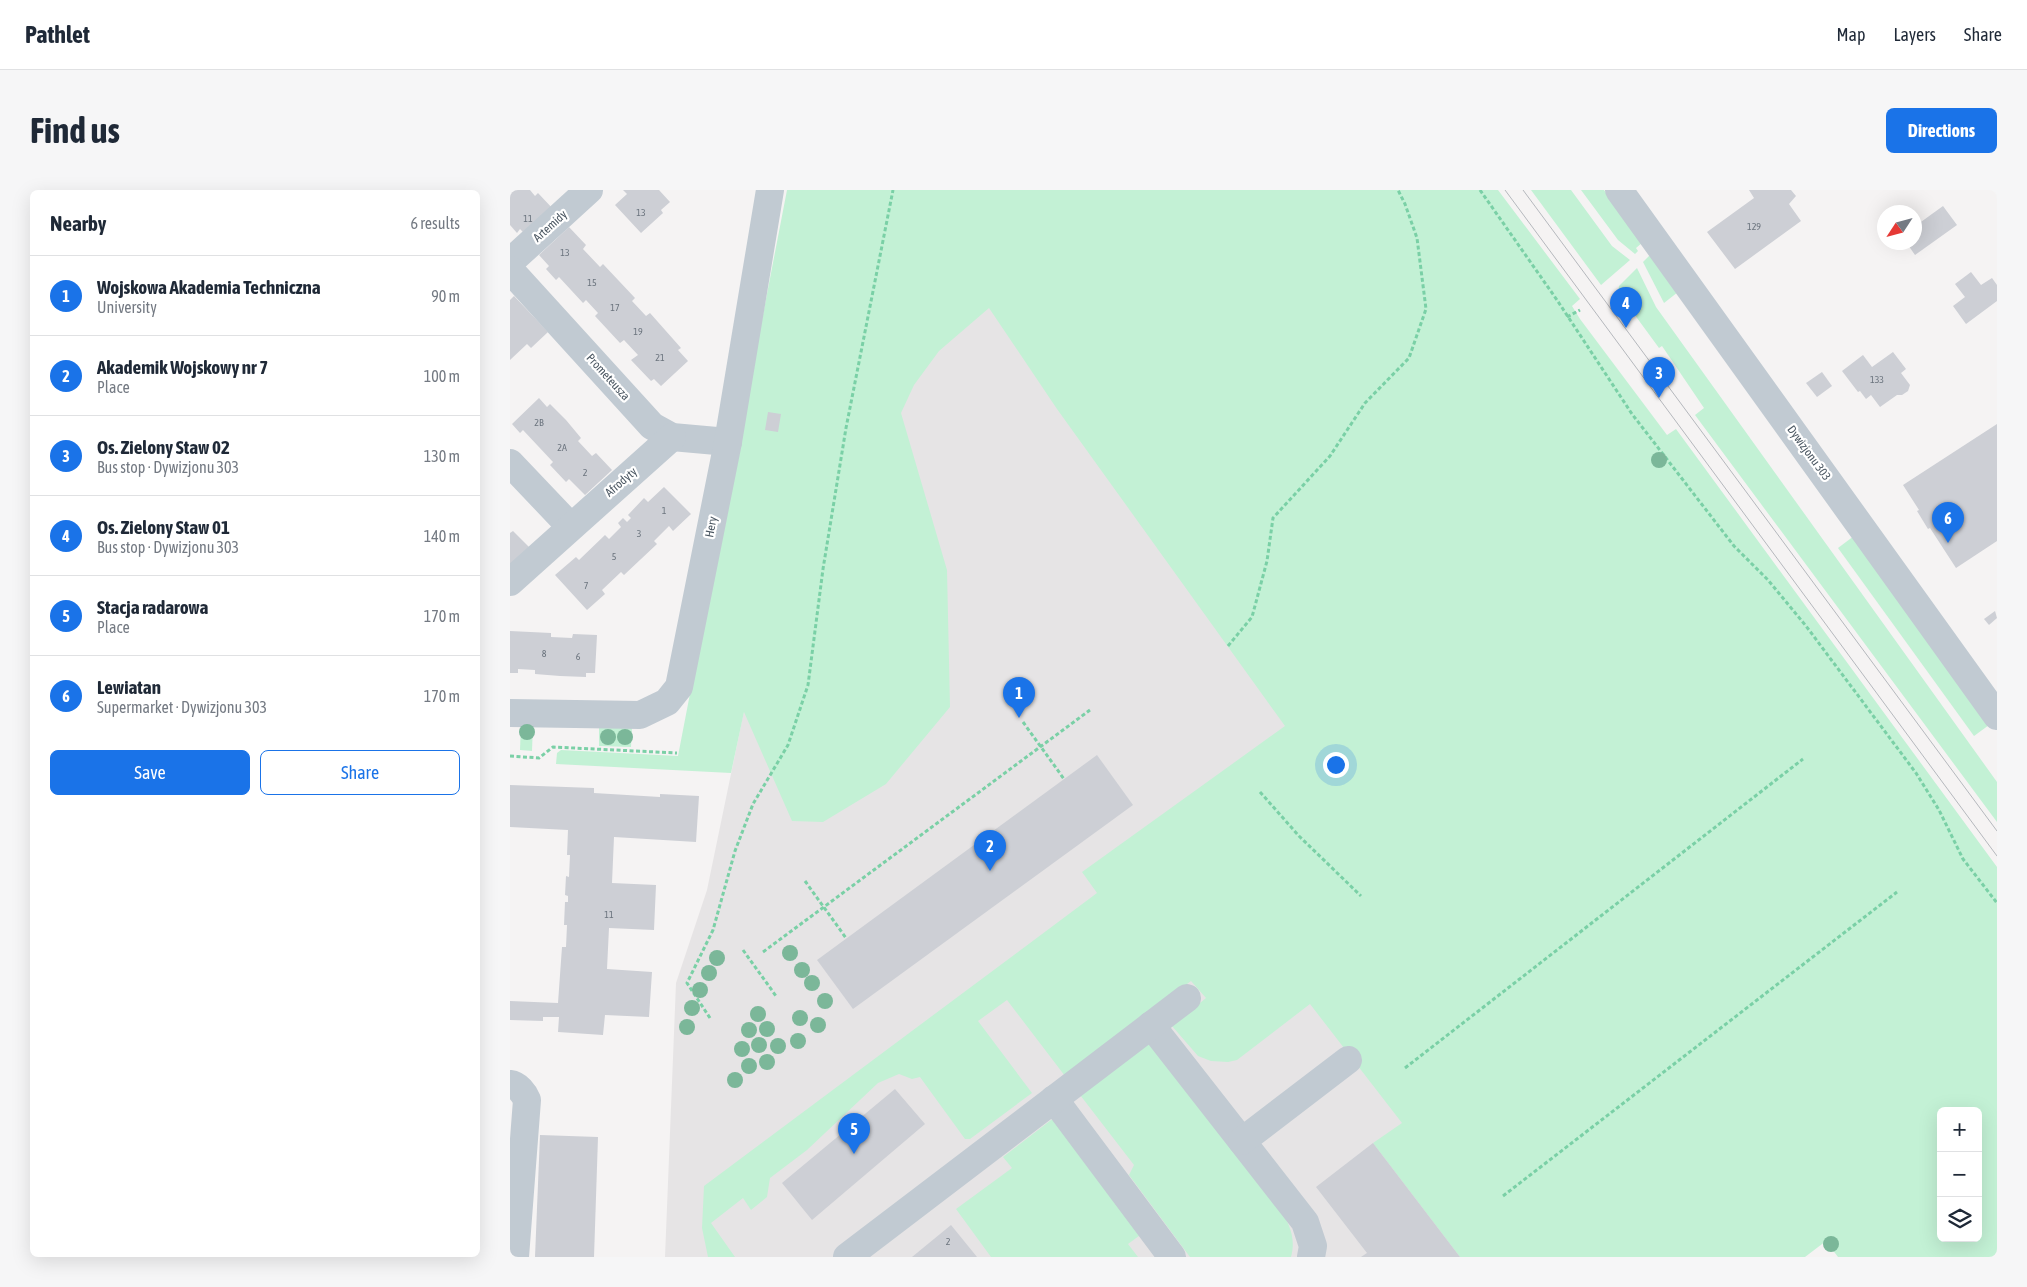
<!DOCTYPE html>
<meta charset="utf-8">
<style>
body{margin:0;font-family:"Asap Condensed",sans-serif;background:#f6f6f7;color:#1f2937}
.controls{position:absolute;right:15px;bottom:15px;display:grid;overflow:hidden;border-radius:8px;box-shadow:0 5px 20px #0002}
.controls button{width:45px;height:45px;display:grid;place-items:center;padding:0;border:0;border-bottom:1px solid #e0e1e3;background:#fff;color:#1f2937;font:25px sans-serif}
.compass{position:absolute;left:1367px;top:15px;width:45px;height:45px;border-radius:50%;background:#fff;box-shadow:0 5px 20px #0002;rotate:234deg}
.you{position:absolute;left:825px;top:574px;width:18px;height:18px;margin:-12px;border:4px solid #fff;border-radius:50%;background:#1a73e8;box-shadow:0 0 0 8px #1a73e833}
.badge{display:grid;place-items:center;width:32px;height:32px;border-radius:50%;background:#1a73e8;color:#fff;font-size:16px;font-weight:700}
.pin{position:absolute;translate:-50% -41px;filter:drop-shadow(0 1px 2px #0008)}
.pin::after{content:'';position:absolute;top:26px;width:18px;height:15px;background:inherit;clip-path:polygon(0 0,100% 0,50% 100%)}
.list{margin:0;padding:0;list-style:none}
h2{display:flex;justify-content:space-between;align-items:center;height:65px;margin:0;padding:0 20px;font-size:21px}
h2 small{font-size:16px;font-weight:400;color:#747a83}
.list li{display:grid;grid-template-columns:32px 1fr auto;gap:15px;align-items:center;box-sizing:border-box;height:80px;padding:0 20px;border-top:1px solid #e0e1e3}
.list b{display:block;font-size:19px;white-space:nowrap}
.list p{margin:0;font-size:16px;white-space:nowrap;color:#747a83}
.list em{font-size:16px;font-style:normal;color:#747a83}
.actions{display:flex;gap:10px;padding:15px 20px}
.actions a{flex:1;padding:11px 0;border:1px solid #1a73e8;border-radius:8px;text-align:center;font-size:18px;color:#1a73e8}
.actions .main{background:#1a73e8;color:#fff}
.icon{flex:none;width:28px;height:28px;fill:none;stroke:currentColor;stroke-width:2;stroke-linecap:round;stroke-linejoin:round}
.map{position:relative;flex:none;width:1487px;height:1067px;overflow:hidden;border-radius:8px}
header{display:flex;align-items:center;gap:30px;box-sizing:border-box;height:70px;padding:0 25px;background:#fff;border-bottom:1px solid #e0e1e3}
header strong{font-size:24px}
nav{display:flex;gap:28px;margin-inline-start:auto;font-size:18px}
.intro{display:flex;align-items:center;justify-content:space-between;box-sizing:border-box;height:120px;padding:0 30px}
h1{margin:0;font-size:35px}
.button{padding:12px 22px;border-radius:8px;background:#1a73e8;color:#fff;font-size:18px;font-weight:700}
main{display:flex;gap:30px;padding:0 30px}
aside{flex:1;background:#fff;border-radius:8px;box-shadow:0 5px 20px #0002}
.map>svg:first-child{display:block}
.education{fill:#e6e4e5}
.green{fill:#c3f1d5;fill-rule:evenodd}
.building{fill:#cdcfd5}
.lines{fill:none;stroke-linecap:round;stroke-linejoin:round}
.path{stroke:#7ad0a6;stroke-width:3;stroke-dasharray:4 2.5;stroke-linecap:butt}
.minor{stroke:#c1cad2;stroke-width:28}
.tram{stroke:#b5b8bd;stroke-width:1}
.tree{fill:#7bb799}
.labels{text-anchor:middle;dominant-baseline:central;stroke-width:4.5;stroke-linejoin:round;paint-order:stroke}
.number-label{font-size:10px;fill:#6b747e}
.street-label{font-size:12px;fill:#4a5661;stroke:#fff}
</style>
<header>
<strong>Pathlet</strong>
<nav><a>Map</a><a>Layers</a><a>Share</a></nav>
</header>
<div class="intro"><h1>Find us</h1><a class="button">Directions</a></div>
<main>
<aside>
<h2>Nearby<small>6 results</small></h2>
<ul class="list">
<li><span class="badge">1</span><div><b>Wojskowa Akademia Techniczna</b><p>University</p></div><em>90 m</em></li>
<li><span class="badge">2</span><div><b>Akademik Wojskowy nr 7</b><p>Place</p></div><em>100 m</em></li>
<li><span class="badge">3</span><div><b>Os. Zielony Staw 02</b><p>Bus stop · Dywizjonu 303</p></div><em>130 m</em></li>
<li><span class="badge">4</span><div><b>Os. Zielony Staw 01</b><p>Bus stop · Dywizjonu 303</p></div><em>140 m</em></li>
<li><span class="badge">5</span><div><b>Stacja radarowa</b><p>Place</p></div><em>170 m</em></li>
<li><span class="badge">6</span><div><b>Lewiatan</b><p>Supermarket · Dywizjonu 303</p></div><em>170 m</em></li>
</ul>
<div class="actions"><a class="main">Save</a><a>Share</a></div>
</aside>
<div class="map">
<svg width="1487" height="1067" viewBox="0 0 1487 1067">
<rect width="100%" height="100%" fill="#f5f3f3"/>
<path class="education" d="M 333,0 L 1161,304 L 672,671 L 1030,1067 L 155,1067 L 166,793 L 197,700 L 234,521 Z"/>
<g class="green">
<path d="M 277,0 L 988,0 L 1070,109 L 1062,116 L 1070,129 L 1157,245 L 1166,239 L 1487,677 L 1487,1067 L 1328,1067 L 1316,1051 L 1295,1067 L 950,1067 L 863,953 L 892,933 L 800,814 L 727,870 L 718,872 L 701,871 L 688,866 L 662,836 L 696,808 L 681,791 L 555,886 L 497,810 L 468,831 L 522,903 L 460,949 L 455,949 L 410,887 L 402,889 L 389,884 L 368,893 L 297,960 L 260,988 L 257,1007 L 241,1020 L 233,1008 L 201,1033 L 225,1067 L 198,1067 L 192,1038 L 194,996 L 587,703 L 572,682 L 775,536 L 547,219 L 479,118 L 429,161 L 404,195 L 391,223 L 437,380 L 440,517 L 376,594 L 313,632 L 282,631 L 234,522 L 221,583 L 46,574 L 47,563 L 51,560 L 168,566 ZM 1431,921 L 1468,921 L 1468,1048 L 1431,1048 Z"/>
<path d="M 1021,0 L 1061,0 L 1102,56 L 1120,70 L 1091,95 Z"/>
<path d="M 1071,0 L 1094,0 L 1133,52 L 1126,58 L 1128,61 L 1125,64 L 1108,50 Z"/>
<path d="M 1141,64 L 1168,102 L 1154,113 L 1133,72 Z"/>
<path d="M 1127,78 L 1146,117 L 1487,592 L 1487,632 L 1185,225 L 1194,218 L 1152,156 L 1149,158 L 1108,102 L 1109,96 Z"/>
<path d="M 1344,346 L 1479,535 L 1464,546 L 1328,358 Z"/>
<path d="M 11,533 L 23,534 L 22,561 L 10,560 Z"/>
<path d="M 89,537 L 122,538 L 121,557 L 89,556 Z"/>
<path d="M 638,854 L 643,857 L 775,1027 C 782,1041 785,1052 781,1067 L 680,1067 L 619,985 L 624,975 L 567,901 Z"/>
<path d="M 545,927 L 633,1043 L 618,1054 L 628,1067 L 481,1067 L 446,1019 L 502,978 L 493,967 Z"/>
</g>
<g class="building">
<path d="M 0,0 L 20,0 L 25,6 L 28,3 L 44,20 L 17,46 L 10,39 L 7,43 L 0,35 Z"/>
<path d="M 113,0 L 149,0 L 160,12 L 151,20 L 153,23 L 131,43 L 105,15 L 117,4 Z"/>
<path d="M 1239,0 L 1281,0 L 1286,6 L 1279,14 L 1291,31 L 1225,79 L 1197,42 L 1244,8 Z"/>
<path d="M 1433,16 L 1447,35 L 1405,65 L 1396,52 L 1404,52 L 1404,37 Z"/>
<path d="M 59,37 L 76,55 L 73,59 L 90,77 L 93,74 L 125,108 L 122,111 L 136,126 L 140,123 L 171,158 L 168,160 L 178,171 L 151,196 L 144,189 L 141,191 L 121,170 L 128,165 L 114,150 L 110,153 L 85,126 L 88,123 L 76,110 L 73,113 L 49,87 L 46,90 L 36,79 L 39,76 L 29,65 Z"/>
<path d="M 1461,82 L 1471,95 L 1482,88 L 1487,95 L 1487,111 L 1456,134 L 1443,116 L 1455,107 L 1445,94 Z"/>
<path d="M 4,106 L 38,142 L 21,158 L 17,154 L 0,170 L 0,110 Z"/>
<path d="M 1383,162 L 1396,179 L 1391,183 L 1400,195 L 1398,201 L 1392,205 L 1387,205 L 1370,217 L 1361,205 L 1356,209 L 1350,201 L 1348,202 L 1332,181 L 1353,165 L 1362,177 Z"/>
<path d="M 1312,182 L 1322,196 L 1307,207 L 1296,193 Z"/>
<path d="M 29,208 L 37,217 L 40,214 L 56,230 L 71,248 L 68,251 L 82,266 L 86,263 L 102,280 L 75,305 L 59,289 L 56,292 L 40,275 L 43,272 L 13,240 L 10,243 L 2,234 Z"/>
<path d="M 258,222 L 271,224 L 268,242 L 255,240 Z"/>
<path d="M 1487,234 L 1487,351 L 1446,378 L 1420,338 L 1418,339 L 1407,321 L 1409,320 L 1393,295 Z"/>
<path d="M 154,297 L 181,324 L 163,341 L 159,336 L 144,351 L 147,354 L 114,385 L 111,382 L 92,400 L 95,404 L 77,420 L 45,385 L 66,367 L 69,370 L 95,345 L 99,349 L 111,337 L 108,333 L 113,328 L 117,332 L 121,328 L 118,325 L 134,308 L 138,312 Z"/>
<path d="M 3,341 L 19,357 L 0,375 L 0,343 Z"/>
<path d="M 1485,421 L 1487,428 L 1479,435 L 1474,429 Z"/>
<path d="M 0,441 L 41,443 L 41,447 L 62,448 L 63,444 L 87,445 L 85,483 L 76,483 L 76,487 L 50,486 L 25,484 L 25,480 L 8,479 L 8,483 L 0,483 Z"/>
<path d="M 587,565 L 623,615 L 343,819 L 307,770 Z"/>
<path d="M 0,595 L 84,598 L 84,603 L 150,607 L 150,604 L 189,606 L 186,652 L 104,647 L 102,693 L 146,695 L 144,740 L 99,738 L 97,779 L 142,782 L 139,827 L 95,825 L 93,845 L 48,842 L 49,827 L 33,827 L 33,831 L 0,830 L 0,811 L 48,813 L 52,757 L 56,757 L 57,735 L 54,735 L 55,712 L 58,712 L 58,706 L 55,705 L 56,686 L 59,687 L 60,665 L 57,665 L 58,640 L 0,637 Z"/>
<path d="M 385,899 L 415,934 L 302,1030 L 272,993 Z"/>
<path d="M 30,945 L 88,947 L 84,1067 L 25,1067 Z"/>
<path d="M 863,953 L 950,1067 L 851,1067 L 857,1063 L 806,997 Z"/>
<path d="M 441,1035 L 467,1067 L 402,1067 Z"/>
</g>
<g class="lines">
<g class="path">
<path d="M 970,0 L 1047,110 L 1122,224 L 1224,356 L 1258,390 L 1296,436 L 1406,583 L 1429,620 L 1453,669 L 1487,713"/>
<path d="M 1057,127 L 1070,120"/>
<path d="M 718,456 L 742,427 L 757,371 L 763,328 L 820,266 L 855,213 L 899,168 L 916,119 L 907,48 L 895,14 L 888,0"/>
<path d="M 513,532 L 554,589"/>
<path d="M 0,566 L 29,568 L 43,557 L 167,563"/>
<path d="M 750,602 L 789,646 L 851,706"/>
<path d="M 295,691 L 336,748"/>
<path d="M 233,760 L 266,806"/>
<path d="M 253,762 L 580,520"/>
<path d="M 200,828 L 177,793 L 203,740 L 225,661 L 243,614 L 278,555 L 298,495 L 313,379 L 336,238 L 383,0"/>
<path d="M 895,878 L 1293,569"/>
<path d="M 993,1006 L 1387,702"/>
</g>
<g class="minor">
<path d="M 1109,0 L 1487,526"/>
<path d="M 0,72 L 79,0"/>
<path d="M 0,80 L 142,236 L 162,247 L 218,252"/>
<path d="M 0,273 L 60,336"/>
<path d="M 0,392 L 162,247"/>
<path d="M 0,523 L 130,525 L 157,512 L 169,497 L 218,252 L 260,0"/>
<path d="M 641,835 L 795,1032 L 803,1056 L 801,1067"/>
<path d="M 0,894 C 8,895 14,903 17,910 L 5,1067"/>
<path d="M 544,909 L 662,1067"/>
<path d="M 732,951 L 838,870"/>
<path d="M 337,1067 L 677,808"/>
</g>
<g class="tram">
<path d="M 995,0 L 1487,666"/>
<path d="M 1013,0 L 1487,641"/>
</g>
</g>
<g class="tree">
<circle cx="1149" cy="270" r="8"/>
<circle cx="17" cy="542" r="8"/>
<circle cx="98" cy="547" r="8"/>
<circle cx="115" cy="547" r="8"/>
<circle cx="280" cy="763" r="8"/>
<circle cx="207" cy="768" r="8"/>
<circle cx="292" cy="780" r="8"/>
<circle cx="199" cy="783" r="8"/>
<circle cx="302" cy="793" r="8"/>
<circle cx="190" cy="800" r="8"/>
<circle cx="315" cy="811" r="8"/>
<circle cx="182" cy="818" r="8"/>
<circle cx="248" cy="824" r="8"/>
<circle cx="290" cy="828" r="8"/>
<circle cx="308" cy="835" r="8"/>
<circle cx="177" cy="837" r="8"/>
<circle cx="257" cy="839" r="8"/>
<circle cx="239" cy="840" r="8"/>
<circle cx="288" cy="851" r="8"/>
<circle cx="249" cy="855" r="8"/>
<circle cx="268" cy="856" r="8"/>
<circle cx="232" cy="859" r="8"/>
<circle cx="257" cy="872" r="8"/>
<circle cx="239" cy="876" r="8"/>
<circle cx="225" cy="890" r="8"/>
<circle cx="1321" cy="1054" r="8"/>
</g>
<g class="labels">
<g class="number-label">
<text x="131" y="22">13</text>
<text x="18" y="28">11</text>
<text x="1244" y="36">129</text>
<text x="55" y="62">13</text>
<text x="82" y="92">15</text>
<text x="105" y="117">17</text>
<text x="128" y="141">19</text>
<text x="150" y="167">21</text>
<text x="1367" y="189">133</text>
<text x="29" y="232">2B</text>
<text x="52" y="257">2A</text>
<text x="75" y="282">2</text>
<text x="154" y="320">1</text>
<text x="129" y="343">3</text>
<text x="104" y="366">5</text>
<text x="76" y="395">7</text>
<text x="34" y="463">8</text>
<text x="68" y="466">6</text>
<text x="99" y="724">11</text>
<text x="438" y="1051">2</text>
</g>
<g class="street-label">
<text transform="translate(40 36) rotate(-42)">Artemidy</text>
<text transform="translate(98 187) rotate(48)">Prometeusza</text>
<text transform="translate(1299 263) rotate(54)">Dywizjonu 303</text>
<text transform="translate(111 292) rotate(-41)">Afrodyty</text>
<text transform="translate(201 337) rotate(-79)">Hery</text>
</g>
</g>
</svg>
<div class="controls">
<button>+</button>
<button>−</button>
<button><svg class="icon" aria-label="layers" viewBox="0 0 24 24"><path d="M12 4l9 5-9 5-9-5zM3 14l9 5 9-5"/></svg></button>
</div>
<svg class="compass" viewBox="-18 -18 36 36"><path d="M0-13l5 13h-10z" fill="#e53935"/><path d="M0 13l5-13h-10z" fill="#747a83"/></svg>
<div class="you"></div>
<div class="pin badge" style="left:509px;top:528px">1</div>
<div class="pin badge" style="left:480px;top:681px">2</div>
<div class="pin badge" style="left:1149px;top:208px">3</div>
<div class="pin badge" style="left:1116px;top:138px">4</div>
<div class="pin badge" style="left:344px;top:964px">5</div>
<div class="pin badge" style="left:1438px;top:353px">6</div>
</div>
</main>
